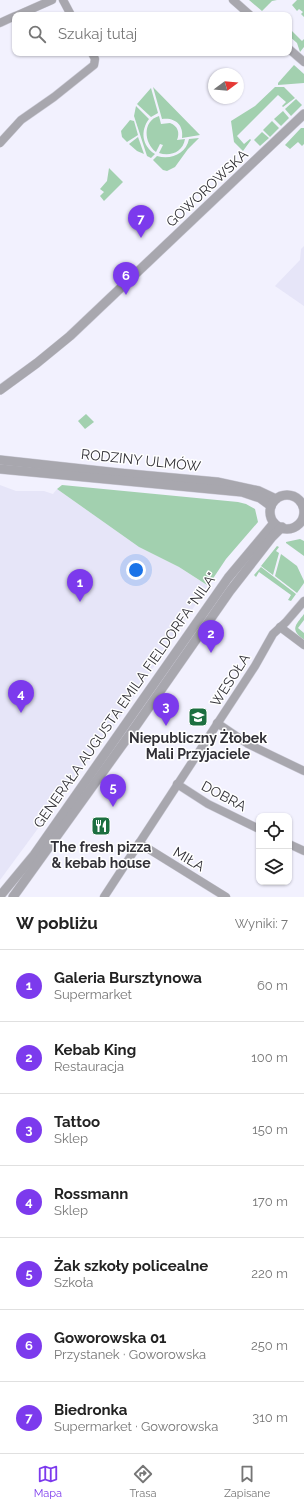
<!DOCTYPE html>
<html lang="pl">
<meta charset="utf-8">
<style>
body{margin:0;font-family:Raleway,sans-serif;background:#f6f6f6;color:#222}
.controls{position:absolute;right:12px;bottom:12px;display:grid;overflow:hidden;border-radius:8px;box-shadow:0 1px 3px #0004}
.controls button{width:36px;height:36px;display:grid;place-items:center;padding:0;border:0;border-bottom:1px solid #e0e0e0;background:#fff;color:#222;font:20px sans-serif}
.compass{position:absolute;left:208px;top:68px;width:36px;height:36px;border-radius:50%;background:#fff;box-shadow:0 1px 3px #0004;rotate:74deg}
.you{position:absolute;left:136px;top:570px;width:14px;height:14px;margin:-10px;border:3px solid #fff;border-radius:50%;background:#1a73e8;box-shadow:0 0 0 6px #1a73e833}
.badge{display:grid;place-items:center;width:26px;height:26px;border-radius:50%;background:#7c3aed;color:#fff;font-size:13px;font-weight:700}
.pin{position:absolute;translate:-50% -33px;filter:drop-shadow(0 1px 2px #0008)}
.pin::after{content:'';position:absolute;top:21px;width:14px;height:12px;background:inherit;clip-path:polygon(0 0,100% 0,50% 100%)}
.list{margin:0;padding:0;list-style:none}
h2{display:flex;justify-content:space-between;align-items:center;height:52px;margin:0;padding:0 16px;font-size:17px}
h2 small{font-size:13px;font-weight:400;color:#767676}
.list li{display:grid;grid-template-columns:26px 1fr auto;gap:12px;align-items:center;box-sizing:border-box;height:72px;padding:0 16px;border-top:1px solid #e0e0e0}
.list b{display:block;font-size:15px;white-space:nowrap}
.list p{margin:0;font-size:13px;white-space:nowrap;color:#767676}
.list em{font-size:13px;font-style:normal;color:#767676}
.icon{flex:none;width:22px;height:22px;fill:none;stroke:currentColor;stroke-width:2;stroke-linecap:round;stroke-linejoin:round}
.map{position:relative;flex:none;width:304px;height:897px;overflow:hidden}
.search{position:absolute;background:#fff;box-shadow:0 1px 3px #0004;left:12px;right:12px;top:12px;height:44px;display:flex;align-items:center;gap:10px;box-sizing:border-box;padding:0 14px;border-radius:8px;color:#767676;font-size:15px}
.sheet{height:556px;background:#fff}
nav{display:flex;justify-content:space-around;align-items:center;box-sizing:border-box;height:56px;border-top:1px solid #e0e0e0;background:#fff;font-size:11px;color:#767676}
nav a{display:grid;justify-items:center;gap:2px}
nav .on{color:#7c3aed}
.map>svg:first-child{display:block}
.built{fill:#e6e5f8}
.green{fill:#a2d0af}
.lines{fill:none;stroke-linecap:round;stroke-linejoin:round}
.minor-casing{stroke:#cfceda;stroke-width:9}
.tertiary-casing{stroke:#cfceda;stroke-width:10}
.minor{stroke:#a8a7ae;stroke-width:8}
.tertiary{stroke:#a8a7ae;stroke-width:9}
.labels{text-anchor:middle;dominant-baseline:central;stroke-width:3;stroke-linejoin:round;paint-order:stroke}
.street-label{font-size:14px;fill:#323137;stroke:#fff}
.poi-label{font-size:14px;font-weight:bold;fill:#323137;stroke:#fff}
</style>
<div class="map">
<svg width="304" height="897" viewBox="0 0 304 897">
<rect width="100%" height="100%" fill="#f2f1fe"/>
<g class="built">
<path d="M 304,246 L 304,306 L 275,286 L 300,260 L 301,249 Z"/>
<path d="M 0,485 L 16,491 L 44,491 L 53,494 L 57,489 L 139,547 L 179,567 L 208,586 L 120,717 L 0,880 Z"/>
</g>
<g class="green">
<path d="M 249,0 L 277,0 L 272,1 L 262,11 Z"/>
<path d="M 297,0 L 304,0 L 304,17 L 301,14 L 303,12 L 299,9 L 297,11 L 292,5 Z"/>
<path d="M 289,28 L 302,41 L 304,39 L 304,47 L 300,52 L 297,43 L 289,36 Z"/>
<path d="M 294,65 L 304,74 L 304,83 L 278,85 L 278,83 Z"/>
<path d="M 153,87 L 200,135 L 182,138 C 184,125 175,117 162,119 Z"/>
<path d="M 275,87 L 284,87 L 295,98 L 283,107 L 282,106 L 286,102 L 278,95 L 237,136 L 244,144 L 250,139 L 251,140 L 243,151 L 234,142 L 231,121 L 255,106 Z"/>
<path d="M 151,88 L 158,113 L 151,117 L 137,104 Z"/>
<path d="M 296,99 L 302,105 L 291,116 L 285,109 Z"/>
<path d="M 136,106 L 149,119 C 140,131 142,146 155,154 L 151,158 L 147,156 L 134,116 Z"/>
<path d="M 283,111 L 289,118 L 281,126 L 274,119 Z"/>
<path d="M 159,116 L 161,124 L 170,123 C 178,126 180,133 177,140 L 185,139 C 183,152 170,157 159,153 L 163,145 L 160,144 L 156,152 C 144,143 142,121 159,116 Z"/>
<path d="M 130,120 L 134,121 L 138,135 L 127,142 L 122,137 L 121,131 Z"/>
<path d="M 272,121 L 279,128 L 270,137 L 263,130 Z"/>
<path d="M 301,128 L 304,128 L 304,144 L 302,146 L 298,142 L 290,149 L 285,145 Z"/>
<path d="M 262,132 L 269,138 L 260,146 L 254,140 Z"/>
<path d="M 138,137 L 144,154 L 137,151 L 129,144 Z"/>
<path d="M 199,138 L 188,149 L 175,167 L 167,171 L 163,170 L 153,160 L 157,156 C 171,160 186,154 189,139 Z"/>
<path d="M 109,168 L 123,182 L 104,201 L 100,196 L 104,192 L 100,189 L 107,181 Z"/>
<path d="M 86,414 L 94,422 L 85,429 L 78,421 Z"/>
<path d="M 62,485 L 238,502 L 246,504 L 255,509 L 258,522 L 226,559 L 210,583 L 207,585 L 179,567 L 139,547 L 57,489 Z"/>
<path d="M 300,539 L 304,541 L 304,556 L 286,543 L 286,542 Z"/>
<path d="M 277,546 L 279,547 L 276,551 L 279,553 L 273,575 L 261,566 Z"/>
<path d="M 281,554 L 297,566 L 304,581 L 304,583 L 297,593 L 275,576 Z"/>
<path d="M 261,567 L 296,594 L 291,601 L 288,600 L 291,595 L 259,572 L 256,577 L 254,575 Z"/>
<path d="M 304,614 L 304,620 L 298,628 L 304,633 L 304,640 C 290,629 295,626 304,614 Z"/>
</g>
<g class="lines">
<g class="minor-casing">
<g id="minor">
<path d="M 63,0 L 71,15"/>
<path d="M 233,0 L 250,15"/>
<path d="M 18,15 L 52,0"/>
<path d="M 0,23 L 15,16"/>
<path d="M 289,49 L 304,62"/>
<path d="M 0,143 L 21,120 L 54,97 L 94,65 L 95,59 L 92,53"/>
<path d="M 280,627 L 304,645"/>
<path d="M 217,723 L 248,744 L 304,771"/>
<path d="M 177,784 L 208,804 L 259,829"/>
<path d="M 139,843 L 226,897"/>
<path d="M 289,844 L 304,851"/>
<path d="M 104,897 L 255,666 L 273,634 L 286,622 L 304,601"/>
</g>
</g>
<g class="tertiary-casing">
<g id="tertiary">
<path d="M 0,390 L 37,363 L 70,336 L 304,114"/>
<path d="M 0,460 L 119,473 L 217,482 L 259,491 L 276,499"/>
<path d="M 0,469 L 242,492 L 260,498 L 271,506"/>
<circle cx="287" cy="512" r="17"/>
<path d="M 0,896 L 34,855 L 228,578 L 274,523"/>
<path d="M 13,897 L 133,730 L 230,591 L 272,537 L 282,527"/>
</g>
</g>
<use href="#minor" class="minor"/>
<use href="#tertiary" class="tertiary"/>
</g>
<defs>
<g id="school-square" transform="scale(1)"><rect x="-9" y="-9" width="18" height="18" rx="4" fill="#1c6f40" stroke="#fff"/><path d="M0-5L7-2L0 1L-7-2ZM-4 1L0 2.5L4 1V4Q0 6-4 4Z" fill="#fff"/></g>
<g id="restaurant-square" transform="scale(1)"><rect x="-9" y="-9" width="18" height="18" rx="4" fill="#1c6f40" stroke="#fff"/><path d="M-5-6h1v4h1v-4h1v4h1v-4h1v5L-1.5 .5V6h-2V.5L-5-1ZM5-6V6H3V1.5H1.5Q1.5-4 5-6Z" fill="#fff"/></g>
</defs>
<g fill-rule="evenodd">
<use href="#school-square" x="198" y="717"/>
<use href="#restaurant-square" x="101" y="826"/>
</g>
<g class="labels">
<g class="street-label">
<text transform="translate(207 188) rotate(-43)">GOWOROWSKA</text>
<text transform="translate(141 460) rotate(6)">RODZINY ULMÓW</text>
<text transform="translate(230 680) rotate(-57)">WESOŁA</text>
<text transform="translate(125 700) rotate(-55)">GENERAŁA AUGUSTA EMILA FIELDORFA "NILA"</text>
<text transform="translate(224 796) rotate(28)">DOBRA</text>
<text transform="translate(189 859) rotate(31)">MIŁA</text>
</g>
<g class="poi-label">
<text x="198" y="738">Niepubliczny Żłobek<tspan x="198" dy="16">Mali Przyjaciele</tspan></text>
<text x="101" y="847">The fresh pizza<tspan x="101" dy="16">&amp; kebab house</tspan></text>
</g>
</g>
</svg>
<div class="controls">
<button><svg class="icon" aria-label="locate" viewBox="0 0 24 24"><circle cx="12" cy="12" r="6"/><path d="M12 2v4M12 18v4M2 12h4M18 12h4"/></svg></button>
<button><svg class="icon" aria-label="layers" viewBox="0 0 24 24"><path d="M12 4l9 5-9 5-9-5zM3 14l9 5 9-5"/></svg></button>
</div>
<svg class="compass" viewBox="-18 -18 36 36"><path d="M0-13l5 13h-10z" fill="#e53935"/><path d="M0 13l5-13h-10z" fill="#767676"/></svg>
<div class="you"></div>
<div class="pin badge" style="left:80px;top:602px">1</div>
<div class="pin badge" style="left:211px;top:653px">2</div>
<div class="pin badge" style="left:166px;top:726px">3</div>
<div class="pin badge" style="left:21px;top:713px">4</div>
<div class="pin badge" style="left:113px;top:807px">5</div>
<div class="pin badge" style="left:126px;top:295px">6</div>
<div class="pin badge" style="left:141px;top:238px">7</div>
<div class="search"><svg class="icon" aria-label="search" viewBox="0 0 24 24"><circle cx="10" cy="10" r="6"/><path d="M15 15l6 6"/></svg>Szukaj tutaj</div>
</div>
<section class="sheet">
<h2>W pobliżu<small>Wyniki: 7</small></h2>
<ul class="list">
<li><span class="badge">1</span><div><b>Galeria Bursztynowa</b><p>Supermarket</p></div><em>60 m</em></li>
<li><span class="badge">2</span><div><b>Kebab King</b><p>Restauracja</p></div><em>100 m</em></li>
<li><span class="badge">3</span><div><b>Tattoo</b><p>Sklep</p></div><em>150 m</em></li>
<li><span class="badge">4</span><div><b>Rossmann</b><p>Sklep</p></div><em>170 m</em></li>
<li><span class="badge">5</span><div><b>Żak szkoły policealne</b><p>Szkoła</p></div><em>220 m</em></li>
<li><span class="badge">6</span><div><b>Goworowska 01</b><p>Przystanek · Goworowska</p></div><em>250 m</em></li>
<li><span class="badge">7</span><div><b>Biedronka</b><p>Supermarket · Goworowska</p></div><em>310 m</em></li>
</ul>
</section>
<nav>
<a class="on"><svg class="icon" aria-label="map" viewBox="0 0 24 24"><path d="M3 6l6-2 6 2 6-2v14l-6 2-6-2-6 2zM9 4v14M15 6v14"/></svg>Mapa</a>
<a><svg class="icon" aria-label="directions" viewBox="0 0 24 24"><path d="M12 3l9 9-9 9-9-9zM9 14v-3h6M13 9l2 2-2 2"/></svg>Trasa</a>
<a><svg class="icon" aria-label="saved" viewBox="0 0 24 24"><path d="M7 4h10v16l-5-4-5 4z"/></svg>Zapisane</a>
</nav>
